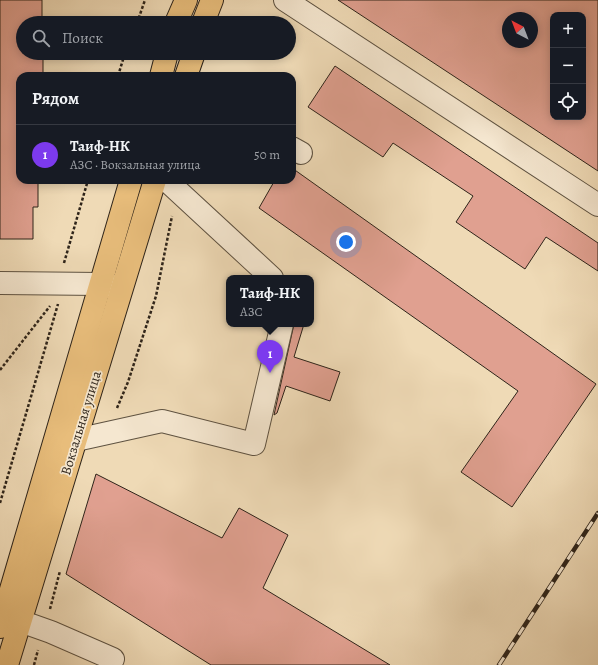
<!DOCTYPE html>
<html lang="ru">
<meta charset="utf-8">
<style>
body{margin:0;font-family:Alegreya,serif;background:#242831;color:#f1f3f6}
.controls{position:absolute;right:12px;top:12px;display:grid;overflow:hidden;border-radius:8px;box-shadow:0 2px 10px #0003}
.controls button{width:36px;height:36px;display:grid;place-items:center;padding:0;border:0;border-bottom:1px solid #363941;background:#171b24;color:#f1f3f6;font:20px sans-serif}
.compass{position:absolute;left:502px;top:12px;width:36px;height:36px;border-radius:50%;background:#171b24;box-shadow:0 2px 10px #0003;rotate:318deg}
.you{position:absolute;left:346px;top:242px;width:14px;height:14px;margin:-10px;border:3px solid #fff;border-radius:50%;background:#1a73e8;box-shadow:0 0 0 6px #1a73e833}
.badge{display:grid;place-items:center;width:26px;height:26px;border-radius:50%;background:#7c3aed;color:#fff;font-size:13px;font-weight:700}
.pin{position:absolute;translate:-50% -33px;filter:drop-shadow(0 1px 2px #0008)}
.pin::after{content:'';position:absolute;top:21px;width:14px;height:12px;background:inherit;clip-path:polygon(0 0,100% 0,50% 100%)}
.popup{position:absolute;left:226px;top:275px;width:88px;height:52px;box-sizing:border-box;display:grid;place-content:center;border-radius:8px;background:#171b24;filter:drop-shadow(0 1px 3px #0005);font-size:13px;white-space:nowrap;color:#9ea1a6}
.popup b{font-size:15px;color:#f1f3f6}
.popup::after{content:'';position:absolute;left:50%;top:100%;margin-left:-8px;border:8px solid transparent;border-top-color:#171b24}
.list{margin:0;padding:0;list-style:none}
h2{display:flex;justify-content:space-between;align-items:center;height:52px;margin:0;padding:0 16px;font-size:17px}
h2 small{font-size:13px;font-weight:400;color:#9ea1a6}
.list li{display:grid;grid-template-columns:26px 1fr auto;gap:12px;align-items:center;box-sizing:border-box;height:60px;padding:0 16px;border-top:1px solid #363941}
.list b{display:block;font-size:15px;white-space:nowrap}
.list p{margin:0;font-size:13px;white-space:nowrap;color:#9ea1a6}
.list em{font-size:13px;font-style:normal;color:#9ea1a6}
.icon{flex:none;width:22px;height:22px;fill:none;stroke:currentColor;stroke-width:2;stroke-linecap:round;stroke-linejoin:round}
.map{position:relative;flex:none;width:598px;height:665px;overflow:hidden}
.search{position:absolute;background:#171b24;box-shadow:0 2px 10px #0003;left:16px;top:16px;width:280px;height:44px;display:flex;align-items:center;gap:10px;box-sizing:border-box;padding:0 14px;border-radius:22px;color:#9ea1a6;font-size:15px}
.panel{position:absolute;background:#171b24;box-shadow:0 2px 10px #0003;left:16px;top:72px;width:280px;height:112px;border-radius:12px}
.map>svg:first-child{display:block}
.building{fill:#e0a090;stroke:#2e241a;fill-rule:evenodd}
.lines{fill:none;stroke-linecap:round;stroke-linejoin:round}
.minor-casing{stroke:#5e5241;stroke-width:24}
.major-casing{stroke:#2e241a;stroke-width:24}
.path{stroke:#2e241a;stroke-width:2.5;stroke-dasharray:3 2;stroke-linecap:butt}
.minor{stroke:#f5e7d0;stroke-width:22}
.major{stroke:#e8bd7b;stroke-width:22}
.rail-casing{stroke:#2e241a;stroke-width:4.5}
.rail{stroke:#f5e7d0;stroke-width:3;stroke-dasharray:9;stroke-linecap:butt}
.labels{text-anchor:middle;dominant-baseline:central;stroke-width:3.5;stroke-linejoin:round;paint-order:stroke}
.street-label{font-size:14px;fill:#2e241a;stroke:#f5e7d0}
</style>
<div class="map">
<svg width="598" height="665" viewBox="0 0 598 665">
<rect width="100%" height="100%" fill="#efdab6"/>
<filter id="stains"><feTurbulence type="fractalNoise" baseFrequency=".005" numOctaves="4"/><feColorMatrix values="0 0 0 0 .2 0 0 0 0 .09 0 0 0 0 .02 0 0 0 .5 -.17"/></filter>
<radialGradient id="worn" r=".72"><stop offset=".6" stop-color="#630" stop-opacity="0"/><stop offset="1" stop-color="#630" stop-opacity=".3"/></radialGradient>
<g class="building">
<path d="M 0,0 L 42,0 L 42,23 L 23,23 L 23,53 L 43,53 L 43,76 L 20,76 L 20,180 L 38,180 L 38,207 L 33,207 L 33,239 L 0,239 Z"/>
<path d="M 338,0 L 598,0 L 598,171 ZM 553,15 L 583,15 L 583,117 L 553,117 ZM 508,18 L 532,18 L 532,42 L 508,42 Z"/>
<path d="M 335,66 L 598,243 L 598,271 L 546,237 L 525,269 L 456,222 L 473,196 L 393,143 L 383,157 L 308,107 Z"/>
<path d="M 292,168 L 596,384 L 512,507 L 461,472 L 518,391 L 259,208 L 275,180 L 292,180 Z"/>
<path d="M 294,324 L 304,324 L 294,357 L 340,372 L 330,401 L 286,386 L 277,413 L 274,415 Z"/>
<path d="M 96,474 L 222,538 L 239,508 L 288,535 L 263,588 L 390,665 L 211,665 L 66,574 Z"/>
</g>
<g class="lines">
<g class="minor-casing">
<g id="minor">
<path d="M 285,0 L 598,205"/>
<path d="M 292,148 L 301,153"/>
<path d="M 166,180 L 272,278"/>
<path d="M 0,283 L 101,284 L 119,287"/>
<path d="M 76,440 L 162,421 L 254,444 L 282,324"/>
<path d="M 20,621 L 51,632 L 113,659"/>
</g>
</g>
<g class="major-casing">
<g id="major">
<path d="M 176,23 L 186,0"/>
<path d="M 203,23 L 212,0"/>
<path d="M 161,76 L 167,53"/>
<path d="M 186,76 L 194,53"/>
<path d="M 0,627 L 131,180"/>
<path d="M 7,665 L 155,180"/>
</g>
</g>
<g class="path">
<path d="M 137,23 L 145,0"/>
<path d="M 118,76 L 125,53"/>
<path d="M 64,263 L 88,180"/>
<path d="M 0,370 L 50,306"/>
<path d="M 117,408 L 128,382 L 156,296 L 172,216"/>
<path d="M 0,503 L 58,304"/>
<path d="M 50,609 L 60,571"/>
<path d="M 34,665 L 38,650"/>
</g>
<use href="#minor" class="minor"/>
<use href="#major" class="major"/>
<g class="rail-casing">
<path id="rail" d="M 499,665 L 598,513"/>
</g>
<use href="#rail" class="rail"/>
</g>
<g class="labels">
<g class="street-label">
<text transform="translate(81 423) rotate(-73)">Вокзальная улица</text>
</g>
</g>
<rect width="100%" height="100%" filter="url(#stains)"/>
<rect width="100%" height="100%" fill="url(#worn)"/>
</svg>
<div class="controls">
<button>+</button>
<button>−</button>
<button><svg class="icon" aria-label="locate" viewBox="0 0 24 24"><circle cx="12" cy="12" r="6"/><path d="M12 2v4M12 18v4M2 12h4M18 12h4"/></svg></button>
</div>
<svg class="compass" viewBox="-18 -18 36 36"><path d="M0-13l5 13h-10z" fill="#e53935"/><path d="M0 13l5-13h-10z" fill="#9ea1a6"/></svg>
<div class="you"></div>
<div class="pin badge" style="left:270px;top:373px">1</div>
<div class="popup"><b>Таиф-НК</b>АЗС</div>
<div class="search"><svg class="icon" aria-label="search" viewBox="0 0 24 24"><circle cx="10" cy="10" r="6"/><path d="M15 15l6 6"/></svg>Поиск</div>
<section class="panel">
<h2>Рядом<small></small></h2>
<ul class="list">
<li><span class="badge">1</span><div><b>Таиф-НК</b><p>АЗС · Вокзальная улица</p></div><em>50 m</em></li>
</ul>
</section>
</div>
